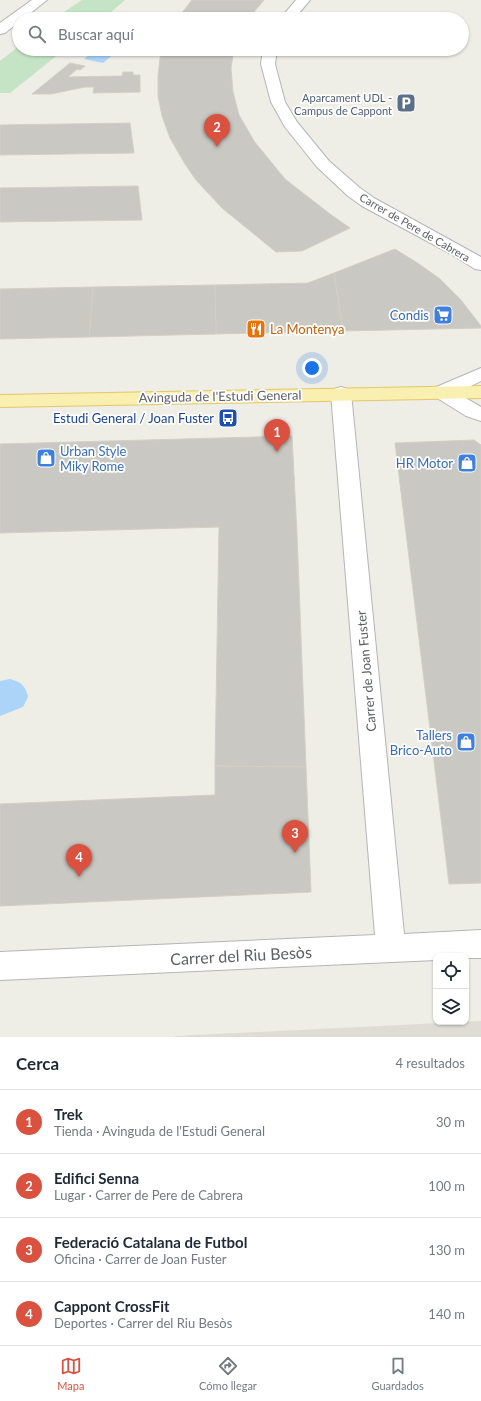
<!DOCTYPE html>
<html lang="es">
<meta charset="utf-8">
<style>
body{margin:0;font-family:Lato,sans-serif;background:#f2f2f3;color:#1f2937}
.controls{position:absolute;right:12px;bottom:12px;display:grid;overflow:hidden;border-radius:8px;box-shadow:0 1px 3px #0004}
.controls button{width:36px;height:36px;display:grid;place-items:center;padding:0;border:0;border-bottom:1px solid #e0e1e3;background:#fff;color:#1f2937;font:20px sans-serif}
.you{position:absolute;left:312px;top:368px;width:14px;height:14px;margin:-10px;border:3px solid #fff;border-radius:50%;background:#1a73e8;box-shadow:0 0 0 6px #1a73e833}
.badge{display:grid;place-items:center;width:26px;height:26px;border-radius:50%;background:#db513f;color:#fff;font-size:13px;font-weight:700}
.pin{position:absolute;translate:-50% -33px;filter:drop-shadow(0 1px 2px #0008)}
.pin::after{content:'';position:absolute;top:21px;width:14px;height:12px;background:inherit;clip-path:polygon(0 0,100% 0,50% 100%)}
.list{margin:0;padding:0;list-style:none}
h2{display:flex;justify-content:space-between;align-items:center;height:52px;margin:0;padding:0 16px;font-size:17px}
h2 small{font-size:13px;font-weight:400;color:#747a83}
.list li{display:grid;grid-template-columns:26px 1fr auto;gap:12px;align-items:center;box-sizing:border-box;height:64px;padding:0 16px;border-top:1px solid #e0e1e3}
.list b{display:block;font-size:15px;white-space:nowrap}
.list p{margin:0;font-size:13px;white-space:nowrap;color:#747a83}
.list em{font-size:13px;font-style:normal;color:#747a83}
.icon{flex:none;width:22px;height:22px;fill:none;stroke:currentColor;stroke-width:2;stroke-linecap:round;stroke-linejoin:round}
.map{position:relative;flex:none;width:481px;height:1037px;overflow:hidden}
.search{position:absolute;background:#fff;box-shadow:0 1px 3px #0004;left:12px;right:12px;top:12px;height:44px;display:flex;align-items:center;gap:10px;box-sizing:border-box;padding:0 14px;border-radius:22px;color:#747a83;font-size:15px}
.sheet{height:308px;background:#fff}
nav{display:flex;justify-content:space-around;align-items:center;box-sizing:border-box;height:56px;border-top:1px solid #e0e1e3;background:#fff;font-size:11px;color:#747a83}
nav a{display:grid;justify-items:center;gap:2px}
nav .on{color:#db513f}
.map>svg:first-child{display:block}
.education{fill:#dedcd4}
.green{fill:#c4e4c5}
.water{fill:#acd4f8}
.building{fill:#cac8c2;stroke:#d3cfc4}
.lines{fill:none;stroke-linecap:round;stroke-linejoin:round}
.minor-casing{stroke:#b3b5b9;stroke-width:2}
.major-casing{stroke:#e5c767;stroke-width:2}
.minor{fill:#fff;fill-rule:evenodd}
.major{fill:#f8efb1;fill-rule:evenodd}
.labels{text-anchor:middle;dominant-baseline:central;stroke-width:3.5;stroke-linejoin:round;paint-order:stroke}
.far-service-label{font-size:11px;fill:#4e5e75;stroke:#fff;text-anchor:end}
.far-street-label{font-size:11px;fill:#5d6065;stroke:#fff}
.shop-label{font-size:13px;fill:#366cbe;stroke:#fff;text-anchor:end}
.food-label{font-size:13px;fill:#c56008;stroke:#fff;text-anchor:start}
.street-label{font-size:13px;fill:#5d6065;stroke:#fff}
.transit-label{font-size:13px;fill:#164399;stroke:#fff;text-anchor:end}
.near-street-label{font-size:16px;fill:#5d6065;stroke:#fff}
</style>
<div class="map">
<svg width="481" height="1037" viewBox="0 0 481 1037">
<rect width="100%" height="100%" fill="#eeede6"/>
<path class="education" d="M 481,1021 L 481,1037 L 175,1037 L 176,1036 Z"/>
<g class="green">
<path d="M 82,0 L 125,0 L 110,13 L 64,12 Z"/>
<path d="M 19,46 L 19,49 L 65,49 L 10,93 L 0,93 L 0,61 Z"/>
</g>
<g class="water">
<path d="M 97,49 L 120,49 L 103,63 L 84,59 Z"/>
<path d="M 10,679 C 21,682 25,685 28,697 L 23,707 L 0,716 L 0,681 Z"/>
</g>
<g class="building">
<path d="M 192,0 L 264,0 L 248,19 L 177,19 Z"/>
<path d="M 163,49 L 234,49 L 231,68 L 233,92 L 239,115 L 254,141 L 285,179 L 330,214 L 350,228 L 302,251 L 276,252 L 222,208 L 196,180 L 185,164 L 170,138 L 162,116 L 158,96 L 158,76 L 160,58 Z"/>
<path d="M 70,63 L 85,66 L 80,70 L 77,69 L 68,77 L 122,76 L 123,72 L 133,72 L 133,75 L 140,75 L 140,92 L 93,93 L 94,87 L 85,87 L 51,94 L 32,94 Z"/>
<path d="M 130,123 L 134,153 L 0,155 L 0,125 Z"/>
<path d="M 138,186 L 142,220 L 0,222 L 0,188 Z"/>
<path d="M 395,249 L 419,264 L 440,279 L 461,300 L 481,326 L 481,328 L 343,331 L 334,273 Z"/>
<path d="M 334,273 L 343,331 L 216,334 L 215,285 L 308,283 Z"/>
<path d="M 215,285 L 216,334 L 89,337 L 93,287 Z"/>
<path d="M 93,287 L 89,337 L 0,339 L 0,289 Z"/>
<path d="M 292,436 L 297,534 L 306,767 L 215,766 L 219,527 L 0,533 L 0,444 Z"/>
<path d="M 474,440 L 481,445 L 481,883 L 449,884 L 395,443 Z"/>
<path d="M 215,766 L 306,767 L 311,892 L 0,906 L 0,804 L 215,795 Z"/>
</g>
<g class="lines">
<g class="minor-casing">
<g id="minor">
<path d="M 32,0 L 47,0 L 23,19 L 19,19 L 19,22 L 5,33 L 0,34 L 0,23 Z"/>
<path d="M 296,0 L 310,0 L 294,19 L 280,19 Z"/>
<path d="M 263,49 L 277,49 L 275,64 L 285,102 L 297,122 L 329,161 L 360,188 L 374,198 L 481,257 L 481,270 L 475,269 L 451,254 L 362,206 L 348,196 L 317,167 L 285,127 L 271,102 L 261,64 Z"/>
<path d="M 481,368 L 481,381 L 457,393 L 481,407 L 481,421 L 466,416 L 434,396 L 431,392 L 434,388 Z"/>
<path d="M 341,387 L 348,389 L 351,393 L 404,934 L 481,930 L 481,958 L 466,958 L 466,956 L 436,956 L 436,960 L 0,980 L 0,952 L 375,935 L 331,393 L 334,389 Z"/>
</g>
</g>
<g class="major-casing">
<path id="major" d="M 481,386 L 481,398 L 0,407 L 0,395 Z"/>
</g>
<use href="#minor" class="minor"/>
<use href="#major" class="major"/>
</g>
<defs>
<g id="parking-square" transform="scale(1)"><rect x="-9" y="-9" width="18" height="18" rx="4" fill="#5c6f8a" stroke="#fff"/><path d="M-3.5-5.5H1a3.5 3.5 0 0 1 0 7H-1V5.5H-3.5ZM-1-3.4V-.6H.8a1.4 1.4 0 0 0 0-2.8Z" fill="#fff"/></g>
<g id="supermarket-square" transform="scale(1)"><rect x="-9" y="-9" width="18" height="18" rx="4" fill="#3f7fe0" stroke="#fff"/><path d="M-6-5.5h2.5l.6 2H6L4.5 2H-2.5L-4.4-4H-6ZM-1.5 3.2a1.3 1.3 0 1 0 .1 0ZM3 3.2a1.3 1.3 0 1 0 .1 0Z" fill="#fff"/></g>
<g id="restaurant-square" transform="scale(1)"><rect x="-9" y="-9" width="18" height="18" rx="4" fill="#e8710a" stroke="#fff"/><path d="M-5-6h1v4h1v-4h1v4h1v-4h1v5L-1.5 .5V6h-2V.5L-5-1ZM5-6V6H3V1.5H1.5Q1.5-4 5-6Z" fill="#fff"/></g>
<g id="bus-square" transform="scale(1)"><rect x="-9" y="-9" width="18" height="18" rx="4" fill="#1a4fb4" stroke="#fff"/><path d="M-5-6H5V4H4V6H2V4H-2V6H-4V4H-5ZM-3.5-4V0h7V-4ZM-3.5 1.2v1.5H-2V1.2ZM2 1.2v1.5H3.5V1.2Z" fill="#fff"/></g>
<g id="shop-square" transform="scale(1)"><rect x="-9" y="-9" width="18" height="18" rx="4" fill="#3f7fe0" stroke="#fff"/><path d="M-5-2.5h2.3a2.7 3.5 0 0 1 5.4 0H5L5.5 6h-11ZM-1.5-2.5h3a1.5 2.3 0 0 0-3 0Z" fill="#fff"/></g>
</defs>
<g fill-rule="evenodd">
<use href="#parking-square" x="406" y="103"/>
<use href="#supermarket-square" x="443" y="315"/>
<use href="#restaurant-square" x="256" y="329"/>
<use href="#bus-square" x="228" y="418"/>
<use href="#shop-square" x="46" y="458"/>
<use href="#shop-square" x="467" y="463"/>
<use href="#shop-square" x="466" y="742"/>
</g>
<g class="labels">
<g class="far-service-label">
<text x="392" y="97">Aparcament UDL -<tspan x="392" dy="13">Campus de Cappont</tspan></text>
</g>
<g class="far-street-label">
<text transform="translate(415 227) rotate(30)">Carrer de Pere de Cabrera</text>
</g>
<g class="shop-label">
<text x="429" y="315">Condis</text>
<text x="60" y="451" text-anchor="start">Urban Style<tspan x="60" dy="15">Miky Rome</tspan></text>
<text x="453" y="463">HR Motor</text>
<text x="452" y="735">Tallers<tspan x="452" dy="15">Brico-Auto</tspan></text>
</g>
<g class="food-label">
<text x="270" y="329">La Montenya</text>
</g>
<g class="street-label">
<text transform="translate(220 396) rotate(-1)">Avinguda de l'Estudi General</text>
<text transform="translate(366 671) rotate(-95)">Carrer de Joan Fuster</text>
</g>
<g class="transit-label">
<text x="214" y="418">Estudi General / Joan Fuster</text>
</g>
<g class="near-street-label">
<text transform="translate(241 955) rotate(-3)">Carrer del Riu Besòs</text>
</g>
</g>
</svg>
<div class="controls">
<button><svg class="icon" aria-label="locate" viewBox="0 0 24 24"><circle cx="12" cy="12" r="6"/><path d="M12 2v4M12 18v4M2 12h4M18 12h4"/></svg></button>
<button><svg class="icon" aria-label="layers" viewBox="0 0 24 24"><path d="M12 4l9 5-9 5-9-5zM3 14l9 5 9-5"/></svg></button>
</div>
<div class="you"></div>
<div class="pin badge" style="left:277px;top:452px">1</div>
<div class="pin badge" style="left:217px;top:147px">2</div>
<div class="pin badge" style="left:295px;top:853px">3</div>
<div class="pin badge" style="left:79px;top:877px">4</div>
<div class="search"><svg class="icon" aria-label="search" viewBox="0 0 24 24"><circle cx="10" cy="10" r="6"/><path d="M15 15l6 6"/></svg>Buscar aquí</div>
</div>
<section class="sheet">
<h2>Cerca<small>4 resultados</small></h2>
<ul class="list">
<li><span class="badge">1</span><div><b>Trek</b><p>Tienda · Avinguda de l'Estudi General</p></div><em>30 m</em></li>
<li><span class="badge">2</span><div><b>Edifici Senna</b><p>Lugar · Carrer de Pere de Cabrera</p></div><em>100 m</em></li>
<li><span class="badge">3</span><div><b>Federació Catalana de Futbol</b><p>Oficina · Carrer de Joan Fuster</p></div><em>130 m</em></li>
<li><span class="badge">4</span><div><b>Cappont CrossFit</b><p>Deportes · Carrer del Riu Besòs</p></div><em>140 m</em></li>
</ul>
</section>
<nav>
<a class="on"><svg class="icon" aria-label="map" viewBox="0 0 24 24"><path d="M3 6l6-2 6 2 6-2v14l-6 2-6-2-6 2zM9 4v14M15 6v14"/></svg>Mapa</a>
<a><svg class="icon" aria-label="directions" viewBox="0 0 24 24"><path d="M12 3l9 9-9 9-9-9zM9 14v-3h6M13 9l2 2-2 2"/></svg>Cómo llegar</a>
<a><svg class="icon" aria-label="saved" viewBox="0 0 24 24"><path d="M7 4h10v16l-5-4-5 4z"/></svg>Guardados</a>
</nav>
